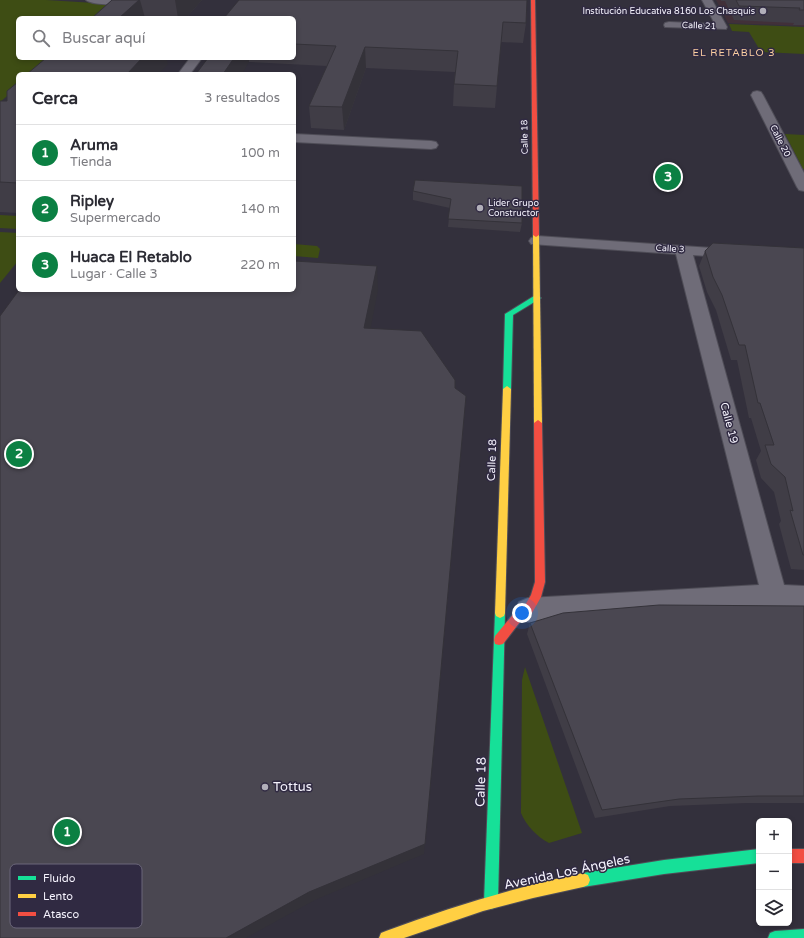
<!DOCTYPE html>
<html lang="es">
<meta charset="utf-8">
<style>
body{margin:0;font-family:"Varela Round",sans-serif;background:#f2f2f3;color:#2b2b33}
.controls{position:absolute;right:12px;bottom:12px;display:grid;overflow:hidden;border-radius:6px;box-shadow:0 2px 6px #0003}
.controls button{width:36px;height:36px;display:grid;place-items:center;padding:0;border:0;border-bottom:1px solid #e1e1e2;background:#fff;color:#2b2b33;font:20px sans-serif}
.you{position:absolute;left:522px;top:613px;width:14px;height:14px;margin:-10px;border:3px solid #fff;border-radius:50%;background:#1a73e8;box-shadow:0 0 0 6px #1a73e833}
.badge{display:grid;place-items:center;width:26px;height:26px;border-radius:50%;background:#0b8043;color:#fff;font-size:13px;font-weight:700}
.pin{position:absolute;translate:-50% -50%;border:2px solid #fff;box-shadow:0 1px 4px #0006}
.list{margin:0;padding:0;list-style:none}
h2{display:flex;justify-content:space-between;align-items:center;height:52px;margin:0;padding:0 16px;font-size:17px}
h2 small{font-size:13px;font-weight:400;color:#7c7c81}
.list li{display:grid;grid-template-columns:26px 1fr auto;gap:12px;align-items:center;box-sizing:border-box;height:56px;padding:0 16px;border-top:1px solid #e1e1e2}
.list b{display:block;font-size:15px;white-space:nowrap}
.list p{margin:0;font-size:13px;white-space:nowrap;color:#7c7c81}
.list em{font-size:13px;font-style:normal;color:#7c7c81}
.icon{flex:none;width:22px;height:22px;fill:none;stroke:currentColor;stroke-width:2;stroke-linecap:round;stroke-linejoin:round}
.map{position:relative;flex:none;width:804px;height:938px;overflow:hidden}
.search{position:absolute;background:#fff;box-shadow:0 2px 6px #0003;left:16px;top:16px;width:280px;height:44px;display:flex;align-items:center;gap:10px;box-sizing:border-box;padding:0 14px;border-radius:6px;color:#7c7c81;font-size:15px}
.panel{position:absolute;background:#fff;box-shadow:0 2px 6px #0003;left:16px;top:72px;width:280px;height:220px;border-radius:6px}
.map>svg:first-child{display:block}
.education{fill:#413039}
.green{fill:#3e4d14}
.lines{fill:none;stroke-linecap:round;stroke-linejoin:round}
.street-casing{stroke:#4f4d57;stroke-width:2}
.fast-casing{stroke:#4f4d57;stroke-width:2}
.slow-casing{stroke:#4f4d57;stroke-width:2}
.jam-casing{stroke:#4f4d57;stroke-width:2}
.street{fill:#6f6c78;fill-rule:evenodd}
.fast{fill:#16e098;fill-rule:evenodd}
.slow{fill:#ffcf43;fill-rule:evenodd}
.jam{fill:#f24e42;fill-rule:evenodd}
.wall{fill:#403d46}
.shaded-wall{fill:#343239}
.building{fill:#4a4751;stroke:#343239}
.poi-dot{fill:#b1afb9;stroke:#302a42;stroke-width:1.5}
.labels{text-anchor:middle;dominant-baseline:central;stroke-width:3;stroke-linejoin:round;paint-order:stroke}
.far-poi-label{font-size:9px;fill:#f5f3fd;stroke:#302a42;text-anchor:end}
.far-street-label{font-size:9px;fill:#f5f3fd;stroke:#302a42}
.far-neighbourhood-label{font-size:10px;letter-spacing:1px;fill:#fccfa0;stroke:#302a42}
.street-label{font-size:11px;fill:#f5f3fd;stroke:#302a42}
.near-street-label{font-size:13px;fill:#f5f3fd;stroke:#302a42}
.near-poi-label{font-size:13px;fill:#f5f3fd;stroke:#302a42;text-anchor:start}
.key{fill:#302a42;stroke:#6b667a;stroke-width:1}
.key-label{font-size:11px;fill:#f5f3fd}
</style>
<div class="map">
<svg width="804" height="938" viewBox="0 0 804 938">
<rect width="100%" height="100%" fill="#33303c"/>
<path class="education" d="M 716,0 L 804,0 L 804,26 L 728,23 Z"/>
<g class="green">
<path d="M 0,0 L 46,0 L 111,4 L 96,18 L 18,18 L 18,58 L 51,58 L 32,74 L 18,74 L 18,87 L 0,102 Z"/>
<path d="M 729,24 L 804,27 L 804,54 L 761,52 L 749,32 L 732,31 Z"/>
<path d="M 785,134 L 804,135 L 804,169 L 803,169 Z"/>
<path d="M 0,215 L 18,216 L 18,229 L 0,228 Z"/>
<path d="M 0,232 L 18,233 L 18,261 L 0,283 Z"/>
<path d="M 294,244 L 317,246 L 320,249 L 318,258 L 294,256 Z"/>
<path d="M 525,667 L 582,833 L 549,843 C 537,837 526,825 521,813 L 522,680 Z"/>
</g>
<g class="lines">
<g class="street-casing">
<g id="street">
<path d="M 86,0 L 126,0 L 127,1 C 122,6 91,5 86,0 Z"/>
<path d="M 702,0 L 712,0 L 727,27 L 726,29 L 665,27 L 664,25 L 665,23 L 669,22 L 715,24 Z"/>
<path d="M 190,58 L 202,58 L 190,74 L 178,74 Z"/>
<path d="M 757,91 L 761,92 L 763,95 L 804,173 L 804,191 L 799,190 L 797,187 L 751,95 L 753,92 Z"/>
<path d="M 294,134 L 431,141 L 436,142 L 438,145 L 436,148 L 431,149 L 294,142 Z"/>
<path d="M 537,236 L 741,250 L 743,253 L 741,256 L 735,258 L 693,255 L 784,585 L 804,586 L 804,608 L 774,607 L 528,622 L 519,618 L 515,610 L 519,602 L 528,598 L 759,585 L 676,254 L 531,244 L 529,241 L 531,238 Z"/>
</g>
</g>
<g class="fast-casing">
<g id="fast">
<path d="M 534,296 L 537,296 L 541,298 L 513,315 L 511,389 L 510,391 L 504,391 L 503,389 L 505,314 Z"/>
<path d="M 500,608 L 504,610 L 505,613 L 498,902 L 496,907 L 491,909 L 486,907 L 484,902 L 495,613 L 496,610 Z"/>
<path d="M 759,849 L 759,863 L 664,874 L 583,887 L 578,885 L 576,880 L 578,875 L 583,873 L 664,860 Z"/>
<path d="M 804,929 L 804,938 L 768,938 L 770,933 L 775,931 Z"/>
</g>
</g>
<g class="slow-casing">
<g id="slow">
<path d="M 536,233 L 539,235 L 542,423 L 538,426 L 534,423 L 533,235 Z"/>
<path d="M 507,386 L 511,389 L 505,613 L 504,616 L 500,618 L 496,616 L 495,613 L 503,389 Z"/>
<path d="M 583,873 L 588,875 L 590,880 L 588,885 L 583,887 L 533,898 L 483,911 L 404,938 L 379,938 L 381,933 L 386,931 C 450,907 516,887 583,873 Z"/>
</g>
</g>
<g class="jam-casing">
<g id="jam">
<path d="M 531,0 L 535,0 L 539,235 L 536,237 L 533,235 Z"/>
<path d="M 538,420 L 542,423 L 545,582 L 541,597 L 532,613 L 523,618 L 503,644 L 499,645 L 495,644 L 494,640 L 495,636 L 515,612 L 524,607 L 531,595 L 535,582 L 534,423 Z"/>
<rect x="789" y="849" width="15" height="14"/>
</g>
</g>
<use href="#street" class="street"/>
<use href="#fast" class="fast"/>
<use href="#slow" class="slow"/>
<use href="#jam" class="jam"/>
</g>
<g class="wall">
<path d="M 112,0 L 202,0 L 186,18 L 92,18 Z"/>
<path d="M 239,0 L 526,23 L 523,43 L 501,42 L 495,108 L 453,106 L 454,84 L 455,72 L 366,68 L 344,130 L 311,128 L 309,106 L 327,66 L 249,62 L 208,58 L 294,58 L 294,18 Z"/>
<path d="M 721,0 L 804,0 L 804,25 L 793,25 L 794,23 L 734,20 L 725,1 L 721,1 Z"/>
<path d="M 18,82 L 18,213 L 0,212 L 0,101 L 7,101 Z"/>
<path d="M 415,180 L 522,223 L 520,232 L 448,227 L 450,208 L 413,200 L 413,191 Z"/>
<path d="M 804,248 L 804,570 L 791,569 L 779,524 L 781,521 L 774,492 L 761,478 L 756,460 L 761,451 L 751,418 L 749,418 L 737,360 L 731,360 L 716,310 L 707,292 L 699,266 L 705,251 Z"/>
<path d="M 804,606 L 804,803 L 746,803 L 670,806 L 595,818 L 527,634 L 530,623 Z"/>
</g>
<g class="shaded-wall">
<path d="M 139,0 L 140,0 L 145,18 L 119,18 Z"/>
<path d="M 175,0 L 202,0 L 186,18 L 178,18 Z"/>
<path d="M 365,47 L 366,68 L 344,130 L 342,107 Z"/>
<path d="M 142,58 L 166,58 L 168,64 L 159,74 L 127,74 Z"/>
<path d="M 234,58 L 249,58 L 249,62 L 242,74 L 223,74 Z"/>
<path d="M 296,91 L 299,113 L 294,124 L 294,95 Z"/>
<path d="M 377,266 L 378,290 L 366,352 L 364,328 Z"/>
<path d="M 425,844 L 424,854 L 315,900 L 246,938 L 226,938 L 309,892 Z"/>
</g>
<g class="building">
<path d="M 112,0 L 139,0 L 119,18 L 92,18 Z"/>
<path d="M 239,0 L 527,0 L 526,23 L 503,22 L 497,86 L 454,84 L 458,51 L 365,47 L 342,107 L 309,106 L 336,46 L 294,44 L 294,18 L 224,18 Z"/>
<path d="M 736,0 L 804,0 L 804,10 L 799,10 L 800,8 L 739,6 Z"/>
<path d="M 46,58 L 142,58 L 127,74 L 27,74 Z"/>
<path d="M 208,58 L 234,58 L 223,74 L 196,74 Z"/>
<path d="M 18,82 L 18,183 L 0,182 L 0,101 L 7,101 L 7,91 Z"/>
<path d="M 294,91 L 296,91 L 294,95 Z"/>
<path d="M 415,180 L 522,186 L 522,223 L 448,219 L 451,199 L 413,191 Z"/>
<path d="M 713,243 L 804,248 L 804,555 L 803,555 L 790,510 L 793,511 L 785,477 L 771,464 L 765,445 L 774,445 L 760,403 L 758,403 L 745,345 L 739,345 L 722,295 L 713,277 L 705,251 Z"/>
<path d="M 294,261 L 377,266 L 364,328 L 421,331 L 455,380 L 455,388 L 466,396 L 425,844 L 309,892 L 226,938 L 0,938 L 0,316 L 19,290 L 294,290 Z"/>
<path d="M 659,605 L 804,606 L 804,796 L 758,796 L 679,799 L 602,810 L 530,623 L 563,613 Z"/>
</g>
<g class="poi-dot">
<circle cx="763" cy="11" r="4"/>
<circle cx="480" cy="208" r="4"/>
<circle cx="265" cy="787" r="4"/>
</g>
<g class="labels">
<g class="far-poi-label">
<text x="755" y="11">Institución Educativa 8160 Los Chasquis</text>
<text x="488" y="203" text-anchor="start">Lider Grupo<tspan x="488" dy="10">Constructor</tspan></text>
</g>
<g class="far-street-label">
<text transform="translate(699 26) rotate(2)">Calle 21</text>
<text transform="translate(525 137) rotate(-91)">Calle 18</text>
<text transform="translate(780 141) rotate(63)">Calle 20</text>
<text transform="translate(670 249) rotate(3)">Calle 3</text>
</g>
<g class="far-neighbourhood-label">
<text x="734" y="53">EL RETABLO 3</text>
</g>
<g class="street-label">
<text transform="translate(729 423) rotate(75)">Calle 19</text>
<text transform="translate(492 460) rotate(-88)">Calle 18</text>
</g>
<g class="near-street-label">
<text transform="translate(481 782) rotate(-88)">Calle 18</text>
<text transform="translate(567 872) rotate(-12)">Avenida Los Ángeles</text>
</g>
<g class="near-poi-label">
<text x="273" y="787">Tottus</text>
</g>
</g>
<rect x="10" y="864" width="132" height="64" rx="6" class="key"/>
<rect x="18" y="876" width="18" height="4" fill="#16e098"/>
<rect x="18" y="894" width="18" height="4" fill="#ffcf43"/>
<rect x="18" y="912" width="18" height="4" fill="#f24e42"/>
<g class="key-label">
<text x="43" y="882">Fluido</text>
<text x="43" y="900">Lento</text>
<text x="43" y="918">Atasco</text>
</g>
</svg>
<div class="controls">
<button>+</button>
<button>−</button>
<button><svg class="icon" aria-label="layers" viewBox="0 0 24 24"><path d="M12 4l9 5-9 5-9-5zM3 14l9 5 9-5"/></svg></button>
</div>
<div class="you"></div>
<div class="pin badge" style="left:67px;top:832px">1</div>
<div class="pin badge" style="left:19px;top:454px">2</div>
<div class="pin badge" style="left:668px;top:177px">3</div>
<div class="search"><svg class="icon" aria-label="search" viewBox="0 0 24 24"><circle cx="10" cy="10" r="6"/><path d="M15 15l6 6"/></svg>Buscar aquí</div>
<section class="panel">
<h2>Cerca<small>3 resultados</small></h2>
<ul class="list">
<li><span class="badge">1</span><div><b>Aruma</b><p>Tienda</p></div><em>100 m</em></li>
<li><span class="badge">2</span><div><b>Ripley</b><p>Supermercado</p></div><em>140 m</em></li>
<li><span class="badge">3</span><div><b>Huaca El Retablo</b><p>Lugar · Calle 3</p></div><em>220 m</em></li>
</ul>
</section>
</div>
